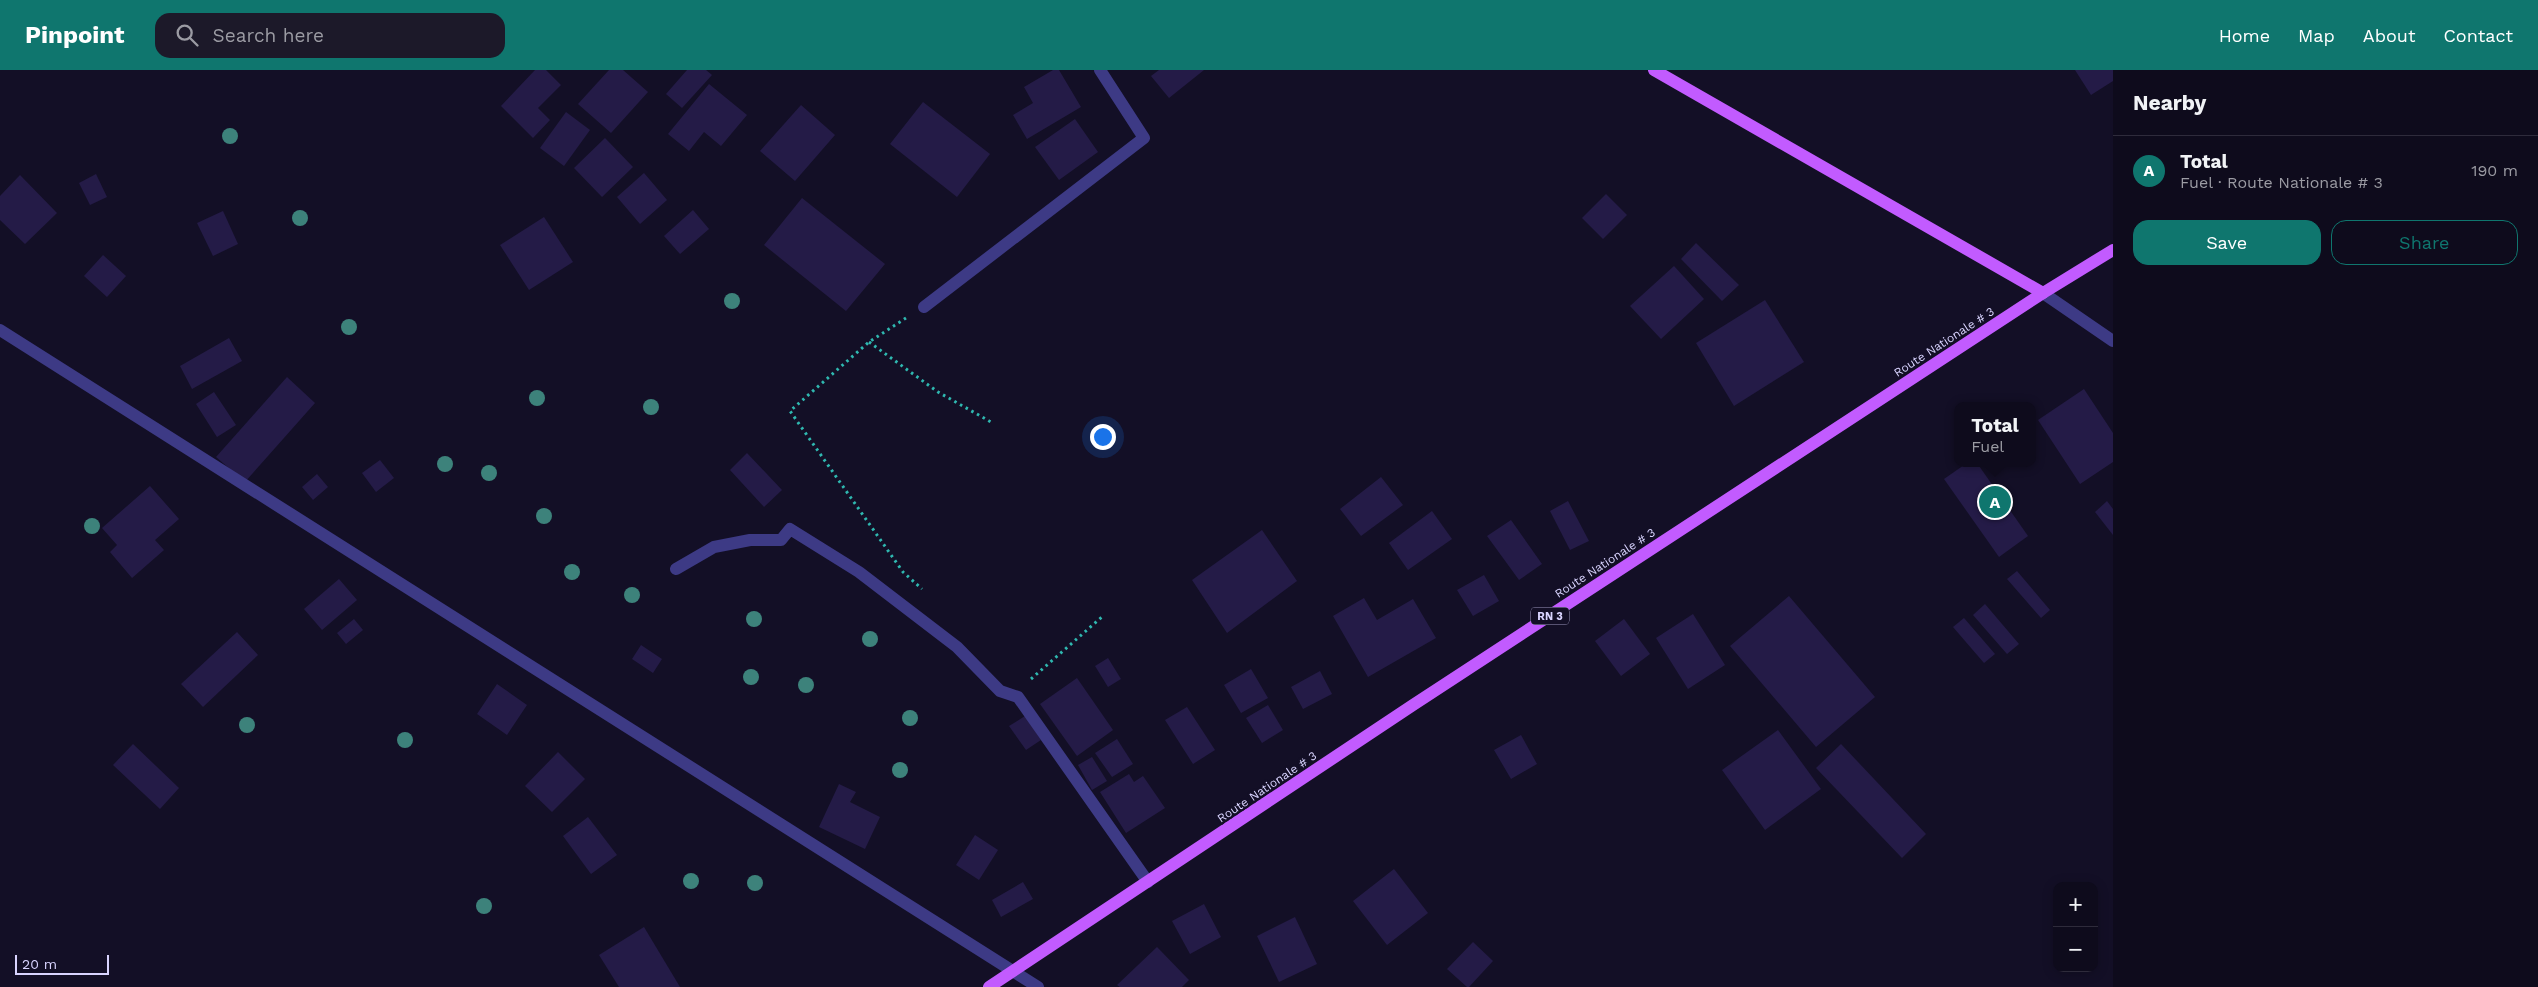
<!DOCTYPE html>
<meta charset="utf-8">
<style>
body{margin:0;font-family:"Work Sans",sans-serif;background:#1c1929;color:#f1f3f6}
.controls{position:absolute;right:15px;bottom:15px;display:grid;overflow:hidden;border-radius:10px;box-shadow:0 2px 12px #0003}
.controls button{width:45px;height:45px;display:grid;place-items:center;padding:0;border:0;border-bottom:1px solid #2e2b3b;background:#0e0b1c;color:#f1f3f6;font:25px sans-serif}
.scale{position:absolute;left:15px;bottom:12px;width:94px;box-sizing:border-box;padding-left:5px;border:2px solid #d9d4ff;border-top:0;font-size:14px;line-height:18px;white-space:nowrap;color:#d9d4ff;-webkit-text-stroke:4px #130f26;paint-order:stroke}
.you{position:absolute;left:1102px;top:366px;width:18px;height:18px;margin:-12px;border:4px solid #fff;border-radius:50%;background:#1a73e8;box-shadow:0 0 0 8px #1a73e833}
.badge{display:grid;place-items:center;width:32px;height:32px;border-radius:50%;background:#0f766e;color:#fff;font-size:16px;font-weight:700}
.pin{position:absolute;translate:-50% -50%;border:2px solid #fff;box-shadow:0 1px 5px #0006}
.popup{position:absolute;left:1954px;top:332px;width:82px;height:65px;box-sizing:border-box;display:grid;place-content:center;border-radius:10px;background:#0e0b1c;filter:drop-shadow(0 1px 4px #0005);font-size:16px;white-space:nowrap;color:#9b9ba3}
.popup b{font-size:19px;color:#f1f3f6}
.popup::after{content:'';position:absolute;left:50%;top:100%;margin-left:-10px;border:10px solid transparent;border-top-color:#0e0b1c}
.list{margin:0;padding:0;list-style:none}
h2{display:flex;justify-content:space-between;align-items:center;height:65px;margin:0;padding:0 20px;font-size:21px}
h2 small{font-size:16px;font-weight:400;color:#9b9ba3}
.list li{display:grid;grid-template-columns:32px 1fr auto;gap:15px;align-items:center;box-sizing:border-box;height:70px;padding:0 20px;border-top:1px solid #2e2b3b}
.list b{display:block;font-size:19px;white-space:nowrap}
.list p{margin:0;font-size:16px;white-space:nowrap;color:#9b9ba3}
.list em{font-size:16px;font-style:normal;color:#9b9ba3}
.actions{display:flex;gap:10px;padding:15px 20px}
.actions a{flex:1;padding:11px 0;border:1px solid #0f766e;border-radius:15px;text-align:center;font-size:18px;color:#0f766e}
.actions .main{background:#0f766e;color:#fff}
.icon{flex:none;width:28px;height:28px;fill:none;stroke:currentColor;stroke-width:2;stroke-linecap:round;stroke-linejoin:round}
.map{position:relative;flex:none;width:2113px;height:917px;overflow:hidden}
header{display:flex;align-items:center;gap:30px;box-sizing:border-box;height:70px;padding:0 25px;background:#0f766e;color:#fff}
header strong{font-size:24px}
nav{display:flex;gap:28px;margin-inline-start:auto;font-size:18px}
.search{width:350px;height:45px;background:#1c1929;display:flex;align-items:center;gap:12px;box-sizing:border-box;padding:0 18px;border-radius:15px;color:#9b9ba3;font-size:19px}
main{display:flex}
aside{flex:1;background:#0e0b1c}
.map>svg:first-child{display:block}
.building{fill:#241b47}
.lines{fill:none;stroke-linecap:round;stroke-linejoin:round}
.path{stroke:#2fb8b0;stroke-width:3;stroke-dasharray:2.5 4;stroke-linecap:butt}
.minor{stroke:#3d3a85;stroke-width:12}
.major{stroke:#c25bff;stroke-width:12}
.tree{fill:#3d827b}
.labels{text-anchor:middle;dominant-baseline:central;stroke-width:4.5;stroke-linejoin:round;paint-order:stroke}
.shield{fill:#130f26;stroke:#9e99be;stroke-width:1}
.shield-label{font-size:11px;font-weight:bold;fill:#d9d4ff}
.street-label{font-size:12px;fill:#d9d4ff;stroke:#130f26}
</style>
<header>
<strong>Pinpoint</strong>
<div class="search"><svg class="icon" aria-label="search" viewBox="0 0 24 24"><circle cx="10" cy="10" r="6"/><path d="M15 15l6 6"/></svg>Search here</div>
<nav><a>Home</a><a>Map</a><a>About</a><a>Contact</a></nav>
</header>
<main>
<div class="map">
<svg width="2113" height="917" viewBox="0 0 2113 917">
<rect width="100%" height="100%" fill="#130f26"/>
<g class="building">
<path d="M 535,0 L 546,0 L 561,15 L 538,38 L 550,50 L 533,68 L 501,36 Z"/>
<path d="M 609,0 L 623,0 L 648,22 L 611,63 L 578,34 Z"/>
<path d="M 687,0 L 706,0 L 712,5 L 682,38 L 666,24 Z"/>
<path d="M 1053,0 L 1059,0 L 1081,37 L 1027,69 L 1013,45 L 1033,33 L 1024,17 Z"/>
<path d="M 1159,0 L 1204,0 L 1169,28 L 1151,6 Z"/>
<path d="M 2075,0 L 2113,0 L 2113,11 L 2091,25 Z"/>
<path d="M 709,14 L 747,45 L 721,76 L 704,62 L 689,81 L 668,64 Z"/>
<path d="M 923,32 L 990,84 L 957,127 L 890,74 Z"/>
<path d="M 801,35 L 835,65 L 795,111 L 760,81 Z"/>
<path d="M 566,42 L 590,60 L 564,96 L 540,78 Z"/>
<path d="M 1075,49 L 1098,82 L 1059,110 L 1035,77 Z"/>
<path d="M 605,68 L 633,97 L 602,127 L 574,98 Z"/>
<path d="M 644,103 L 667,130 L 640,154 L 617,127 Z"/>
<path d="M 96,104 L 107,127 L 90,135 L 79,113 Z"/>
<path d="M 20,105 L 57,143 L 25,174 L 0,150 L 0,126 Z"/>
<path d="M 1606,124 L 1627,145 L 1603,169 L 1582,148 Z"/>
<path d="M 802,128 L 885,194 L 846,241 L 764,175 Z"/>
<path d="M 693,140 L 709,159 L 680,184 L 664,166 Z"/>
<path d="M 223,141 L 238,174 L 213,186 L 197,153 Z"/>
<path d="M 544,147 L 573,192 L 529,220 L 500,175 Z"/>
<path d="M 1696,173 L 1739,215 L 1722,231 L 1681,189 Z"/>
<path d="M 103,185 L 126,206 L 107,227 L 84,206 Z"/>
<path d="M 1674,196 L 1704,229 L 1661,269 L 1630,236 Z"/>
<path d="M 1765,230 L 1804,292 L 1734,336 L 1696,273 Z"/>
<path d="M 229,268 L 242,291 L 192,319 L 180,296 Z"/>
<path d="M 287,307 L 315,333 L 245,412 L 216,387 Z"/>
<path d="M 2084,319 L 2113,363 L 2113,392 L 2080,414 L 2038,350 Z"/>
<path d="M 214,322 L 236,355 L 217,367 L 196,334 Z"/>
<path d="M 747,383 L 782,420 L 764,437 L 730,400 Z"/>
<path d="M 380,390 L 394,408 L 376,422 L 362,403 Z"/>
<path d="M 1967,393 L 1977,393 L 2028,466 L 1999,487 L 1944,409 Z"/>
<path d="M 317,404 L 328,417 L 313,430 L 302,417 Z"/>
<path d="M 1381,407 L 1403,435 L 1361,466 L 1340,439 Z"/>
<path d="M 150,416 L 179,449 L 155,470 L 164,480 L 132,508 L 110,482 L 117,475 L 102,458 Z"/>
<path d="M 1568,431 L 1589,471 L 1570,480 L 1550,441 Z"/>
<path d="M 2107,431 L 2113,439 L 2113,465 L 2095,442 Z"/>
<path d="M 1432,441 L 1452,469 L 1408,500 L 1389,473 Z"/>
<path d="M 1511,450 L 1542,494 L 1519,510 L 1487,466 Z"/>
<path d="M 1262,460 L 1297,511 L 1227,563 L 1192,510 Z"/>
<path d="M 2017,501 L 2050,540 L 2041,548 L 2007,509 Z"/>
<path d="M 1484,505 L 1499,531 L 1473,546 L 1457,520 Z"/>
<path d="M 339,509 L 357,530 L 322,560 L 304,539 Z"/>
<path d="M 1789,526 L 1875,627 L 1816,677 L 1730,576 Z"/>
<path d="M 1364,528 L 1377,550 L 1413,529 L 1436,568 L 1368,607 L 1333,546 Z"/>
<path d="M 1985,534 L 2019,574 L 2007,584 L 1973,545 Z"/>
<path d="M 1693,544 L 1725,595 L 1688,619 L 1656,568 Z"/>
<path d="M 1964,548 L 1995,584 L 1984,593 L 1953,557 Z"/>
<path d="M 354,549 L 363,560 L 346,574 L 337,563 Z"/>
<path d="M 1624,549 L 1650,584 L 1621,606 L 1595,571 Z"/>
<path d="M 237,562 L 258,585 L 203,637 L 181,614 Z"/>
<path d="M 641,575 L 662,589 L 653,603 L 632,589 Z"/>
<path d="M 1108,588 L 1121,609 L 1108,617 L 1095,596 Z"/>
<path d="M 1251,599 L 1268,628 L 1241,643 L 1224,615 Z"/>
<path d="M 1320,601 L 1332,624 L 1303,639 L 1291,617 Z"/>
<path d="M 1077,608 L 1113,660 L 1077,686 L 1040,634 Z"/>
<path d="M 497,614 L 527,635 L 507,665 L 477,644 Z"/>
<path d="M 1268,635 L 1283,660 L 1262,673 L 1246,648 Z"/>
<path d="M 1187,637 L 1215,680 L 1193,694 L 1165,650 Z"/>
<path d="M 1025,646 L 1041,670 L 1026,680 L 1009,656 Z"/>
<path d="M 1778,660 L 1821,719 L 1765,760 L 1722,700 Z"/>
<path d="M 1521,665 L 1537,694 L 1511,709 L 1494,680 Z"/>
<path d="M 1117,669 L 1133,694 L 1112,707 L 1095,683 Z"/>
<path d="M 133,674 L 179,718 L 160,739 L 113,695 Z"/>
<path d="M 1841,674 L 1926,764 L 1902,788 L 1816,698 Z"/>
<path d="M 558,682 L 585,709 L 552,742 L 525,716 Z"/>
<path d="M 1092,687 L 1107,711 L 1092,720 L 1078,695 Z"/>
<path d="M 1129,704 L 1134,712 L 1143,706 L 1165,738 L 1126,763 L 1100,722 Z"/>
<path d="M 839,714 L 856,722 L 850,732 L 880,747 L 865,779 L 819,757 Z"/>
<path d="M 588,747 L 617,785 L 591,804 L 563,766 Z"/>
<path d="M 975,765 L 998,780 L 979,810 L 956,795 Z"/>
<path d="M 1394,799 L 1428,843 L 1387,875 L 1353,831 Z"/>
<path d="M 1023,812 L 1033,829 L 1001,847 L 992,830 Z"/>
<path d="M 1204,834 L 1221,867 L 1190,884 L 1172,851 Z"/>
<path d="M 1295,847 L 1317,894 L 1279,912 L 1257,866 Z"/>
<path d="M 644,857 L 680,917 L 619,917 L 599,885 Z"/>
<path d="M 1473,872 L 1493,891 L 1469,917 L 1467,917 L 1447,899 Z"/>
<path d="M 1157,877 L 1189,910 L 1182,917 L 1120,917 L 1117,915 Z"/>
</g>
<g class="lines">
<g class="path">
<path d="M 906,248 L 869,272 L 790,341 L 903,502 L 922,519"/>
<path d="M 869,272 L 938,322 L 991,352"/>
<path d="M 1031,609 L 1103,546"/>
</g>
<g class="minor">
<path d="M 2043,223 L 2113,271"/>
<path d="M 924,237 L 1144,68 L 1100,0"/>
<path d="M 0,260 L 1038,917"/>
<path d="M 676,499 L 714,477 L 750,470 L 781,470 L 790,459 L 859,502 L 957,577 L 1000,621 L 1018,627 L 1148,812"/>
</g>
<g class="major">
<path d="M 1654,0 L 2043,223"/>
<path d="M 989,917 L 1413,635 L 2043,223 L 2113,180"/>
</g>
</g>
<g class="tree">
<circle cx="230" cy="66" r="8"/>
<circle cx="300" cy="148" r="8"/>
<circle cx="732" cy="231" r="8"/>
<circle cx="349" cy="257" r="8"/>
<circle cx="537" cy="328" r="8"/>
<circle cx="651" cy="337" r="8"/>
<circle cx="445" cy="394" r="8"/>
<circle cx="489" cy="403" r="8"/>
<circle cx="544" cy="446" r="8"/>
<circle cx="92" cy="456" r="8"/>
<circle cx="572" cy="502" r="8"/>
<circle cx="632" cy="525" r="8"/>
<circle cx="754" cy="549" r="8"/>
<circle cx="870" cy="569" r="8"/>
<circle cx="751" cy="607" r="8"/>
<circle cx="806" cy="615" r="8"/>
<circle cx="910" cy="648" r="8"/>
<circle cx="247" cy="655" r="8"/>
<circle cx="405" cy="670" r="8"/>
<circle cx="900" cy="700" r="8"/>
<circle cx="691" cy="811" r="8"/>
<circle cx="755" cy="813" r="8"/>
<circle cx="484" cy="836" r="8"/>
</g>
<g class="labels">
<rect class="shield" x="1531" y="537.5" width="38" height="17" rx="4"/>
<g class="shield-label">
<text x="1550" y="546">RN 3</text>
</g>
<g class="street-label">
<text transform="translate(1944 272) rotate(-33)">Route Nationale # 3</text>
<text transform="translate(1605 493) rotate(-33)">Route Nationale # 3</text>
<text transform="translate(1267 717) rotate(-34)">Route Nationale # 3</text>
</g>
</g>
</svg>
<div class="controls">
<button>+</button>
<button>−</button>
</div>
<div class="scale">20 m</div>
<div class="you"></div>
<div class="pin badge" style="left:1995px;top:432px">A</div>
<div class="popup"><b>Total</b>Fuel</div>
</div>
<aside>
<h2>Nearby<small></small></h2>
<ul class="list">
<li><span class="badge">A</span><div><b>Total</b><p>Fuel · Route Nationale # 3</p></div><em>190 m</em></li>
</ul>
<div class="actions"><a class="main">Save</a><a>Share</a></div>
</aside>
</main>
